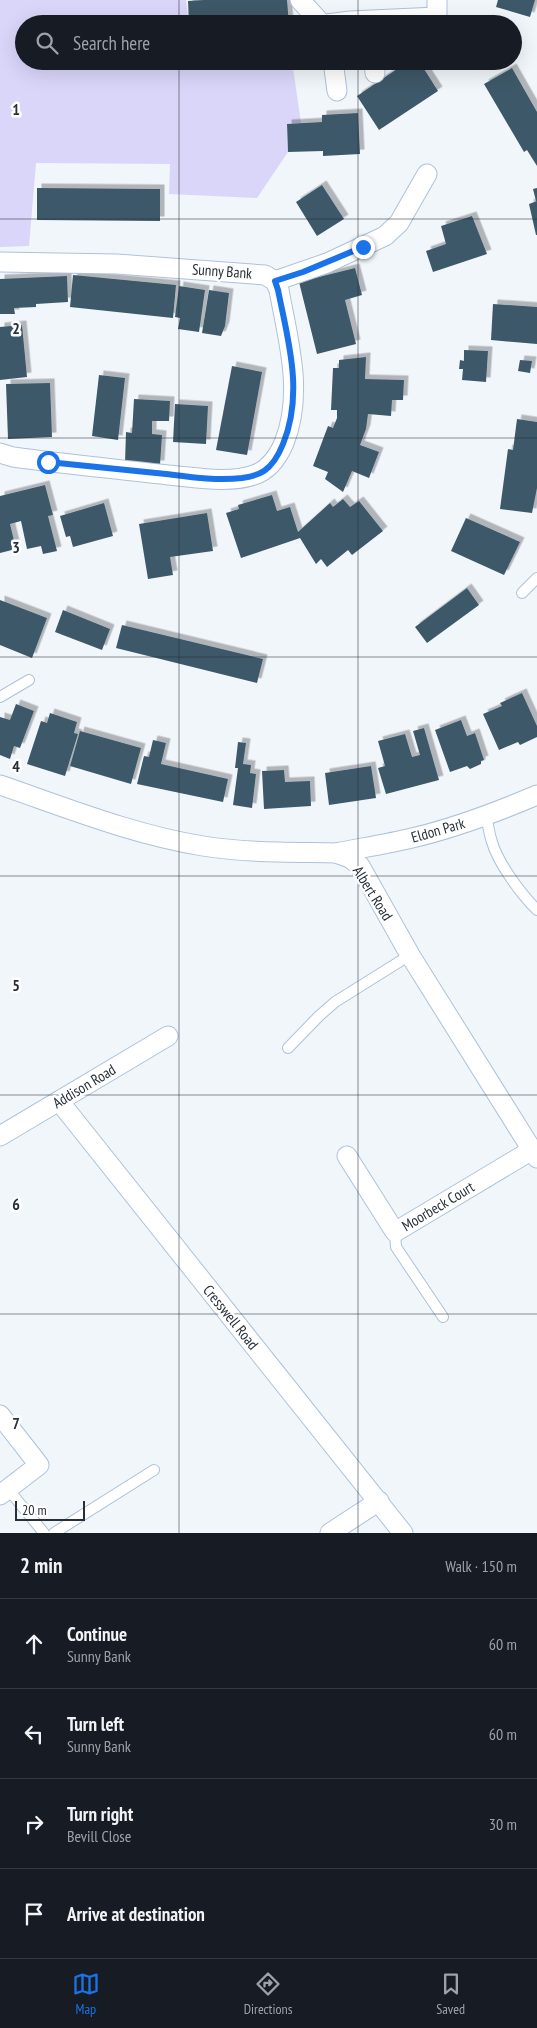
<!DOCTYPE html>
<meta charset="utf-8">
<style>
body{margin:0;font-family:"PT Sans Narrow",sans-serif;background:#20242c;color:#f1f3f6}
.scale{position:absolute;left:15px;bottom:12px;width:70px;box-sizing:border-box;padding-left:5px;border:2px solid #273039;border-top:0;font-size:14px;line-height:18px;white-space:nowrap;color:#273039;-webkit-text-stroke:4px #fff;paint-order:stroke}
.stop{position:absolute;width:15px;height:15px;margin:-11px;border:4px solid #1a73e8;border-radius:50%;background:#fff}
.stop.end{background:#1a73e8;border-color:#fff;box-shadow:0 1px 5px #0008}
.list{margin:0;padding:0;list-style:none}
h2{display:flex;justify-content:space-between;align-items:center;height:65px;margin:0;padding:0 20px;font-size:21px}
h2 small{font-size:16px;font-weight:400;color:#9ea1a6}
.list li{display:grid;grid-template-columns:32px 1fr auto;gap:15px;align-items:center;box-sizing:border-box;height:90px;padding:0 20px;border-top:1px solid #363941}
.list b{display:block;font-size:19px;white-space:nowrap}
.list p{margin:0;font-size:16px;white-space:nowrap;color:#9ea1a6}
.list em{font-size:16px;font-style:normal;color:#9ea1a6}
.icon{flex:none;width:28px;height:28px;fill:none;stroke:currentColor;stroke-width:2;stroke-linecap:round;stroke-linejoin:round}
.map{position:relative;flex:none;width:537px;height:1533px;overflow:hidden}
.search{position:absolute;background:#171b24;box-shadow:0 5px 20px #0002;left:15px;right:15px;top:15px;height:55px;display:flex;align-items:center;gap:12px;box-sizing:border-box;padding:0 18px;border-radius:28px;color:#9ea1a6;font-size:19px}
.sheet{height:425px;background:#171b24}
nav{display:flex;justify-content:space-around;align-items:center;box-sizing:border-box;height:70px;border-top:1px solid #363941;background:#171b24;font-size:14px;color:#9ea1a6}
nav a{display:grid;justify-items:center;gap:2px}
nav .on{color:#1a73e8}
.map>svg:first-child{display:block}
.green{fill:#d9d6fa}
.building{fill:#3d5968;filter:url(#shadow)}
.lines{fill:none;stroke-linecap:round;stroke-linejoin:round}
.service-casing{stroke:#adc2da;stroke-width:12}
.minor-casing{stroke:#adc2da;stroke-width:21}
.service{stroke:#fff;stroke-width:10}
.minor{stroke:#fff;stroke-width:19}
.route{stroke:#1a73e8;stroke-width:6}
.grid{fill:none;stroke:#273039;stroke-width:1;stroke-opacity:0.55}
.labels{text-anchor:middle;dominant-baseline:central;stroke-width:5;stroke-linejoin:round;paint-order:stroke}
.street-label{font-size:15px;fill:#273039;stroke:#fff}
.grid-label{font-size:16px;text-anchor:middle;font-weight:bold;fill:#273039;stroke:#fff;stroke-width:5;stroke-linejoin:round;paint-order:stroke}
</style>
<div class="map">
<svg width="537" height="1533" viewBox="0 0 537 1533">
<defs>
<filter id="shadow"><feDropShadow dx="4.5" dy="-4.5" stdDeviation="0" flood-color="#0004"/></filter>
</defs>
<rect width="100%" height="100%" fill="#f1f6fb"/>
<path class="green" d="M 0,0 L 186,0 L 189,24 L 24,24 L 24,61 L 192,61 L 193,67 L 292,61 L 301,123 L 287,124 L 288,152 L 257,198 L 169,194 L 170,164 L 36,163 L 29,246 L 0,247 Z"/>
<g class="building">
<path d="M 204,0 L 287,0 L 289,24 L 189,24 L 188,1 Z"/>
<path d="M 498,0 L 535,0 L 530,17 L 496,7 Z"/>
<path d="M 192,61 L 259,61 L 259,63 L 192,67 Z"/>
<path d="M 409,61 L 419,61 L 438,91 L 379,130 L 357,96 Z"/>
<path d="M 512,68 L 537,112 L 537,166 L 527,150 L 524,152 L 484,84 Z"/>
<path d="M 358,113 L 360,154 L 323,156 L 323,151 L 288,152 L 287,124 L 322,122 L 322,115 Z"/>
<path d="M 322,185 L 344,219 L 317,236 L 296,202 Z"/>
<path d="M 37,188 L 160,189 L 160,221 L 37,220 Z"/>
<path d="M 537,188 L 537,201 L 536,201 L 533,189 Z"/>
<path d="M 537,201 L 537,235 L 536,235 L 529,204 Z"/>
<path d="M 472,216 L 487,254 L 433,272 L 426,251 L 446,244 L 441,226 Z"/>
<path d="M 355,268 L 362,295 L 345,300 L 356,344 L 317,354 L 299,282 Z"/>
<path d="M 73,275 L 176,285 L 173,318 L 70,307 Z"/>
<path d="M 67,276 L 68,302 L 36,304 L 36,307 L 14,308 L 15,314 L 0,314 L 0,279 Z"/>
<path d="M 179,286 L 205,290 L 199,332 L 178,329 L 180,318 L 175,317 Z"/>
<path d="M 209,290 L 229,293 L 225,326 L 221,336 L 202,333 Z"/>
<path d="M 493,304 L 537,307 L 537,344 L 491,340 Z"/>
<path d="M 22,325 L 27,377 L 0,380 L 0,327 Z"/>
<path d="M 464,350 L 488,351 L 486,382 L 462,380 L 463,369 L 459,369 L 460,360 L 464,361 Z"/>
<path d="M 366,357 L 365,379 L 404,380 L 403,400 L 392,400 L 391,416 L 368,414 L 366,429 L 360,445 L 379,452 L 369,478 L 352,471 L 343,492 L 325,479 L 328,472 L 313,466 L 328,426 L 333,428 L 337,418 L 337,410 L 331,410 L 333,368 L 339,368 L 339,360 Z"/>
<path d="M 520,360 L 532,361 L 530,373 L 518,371 Z"/>
<path d="M 232,366 L 262,372 L 247,455 L 216,450 Z"/>
<path d="M 99,375 L 125,378 L 118,440 L 92,436 Z"/>
<path d="M 50,383 L 52,437 L 8,439 L 6,384 Z"/>
<path d="M 134,399 L 170,401 L 169,421 L 152,421 L 152,434 L 162,435 L 160,465 L 125,463 L 126,432 L 132,433 Z"/>
<path d="M 175,404 L 208,406 L 206,444 L 173,442 Z"/>
<path d="M 517,419 L 537,422 L 537,488 L 532,513 L 500,509 L 508,449 L 513,450 Z"/>
<path d="M 45,485 L 53,515 L 48,516 L 57,551 L 43,554 L 41,546 L 27,549 L 21,521 L 10,524 L 16,549 L 0,553 L 0,496 Z"/>
<path d="M 272,495 L 277,511 L 290,507 L 298,532 L 330,503 L 333,507 L 343,499 L 350,507 L 359,501 L 383,531 L 352,555 L 348,550 L 327,567 L 321,559 L 316,564 L 300,538 L 241,558 L 226,513 L 239,509 L 238,505 Z"/>
<path d="M 104,503 L 113,536 L 73,547 L 70,536 L 66,537 L 60,516 Z"/>
<path d="M 207,513 L 213,551 L 170,557 L 173,575 L 148,579 L 139,524 Z"/>
<path d="M 466,518 L 520,542 L 504,575 L 451,551 Z"/>
<path d="M 467,588 L 479,605 L 427,643 L 415,627 Z"/>
<path d="M 0,600 L 47,618 L 32,658 L 0,645 Z"/>
<path d="M 63,610 L 110,629 L 102,650 L 55,632 Z"/>
<path d="M 122,625 L 263,659 L 257,683 L 116,648 Z"/>
<path d="M 522,693 L 537,726 L 537,737 L 520,745 L 518,742 L 499,750 L 483,714 L 502,706 L 500,703 Z"/>
<path d="M 16,704 L 34,711 L 20,748 L 14,746 L 10,759 L 0,755 L 0,717 L 10,720 Z"/>
<path d="M 50,713 L 77,722 L 74,733 L 78,734 L 65,776 L 27,764 L 41,721 L 47,723 Z"/>
<path d="M 461,720 L 467,736 L 475,733 L 484,760 L 481,761 L 481,764 L 470,769 L 467,766 L 450,772 L 435,730 Z"/>
<path d="M 424,728 L 439,780 L 386,794 L 378,768 L 385,766 L 378,741 L 405,734 L 412,757 L 420,755 L 413,731 Z"/>
<path d="M 80,731 L 141,748 L 131,784 L 70,766 Z"/>
<path d="M 153,740 L 166,743 L 161,764 L 228,779 L 223,802 L 137,784 L 144,756 L 149,757 Z"/>
<path d="M 238,742 L 246,743 L 243,764 L 251,765 L 250,773 L 256,774 L 252,808 L 233,805 L 238,768 L 235,768 Z"/>
<path d="M 371,766 L 376,798 L 329,805 L 325,773 Z"/>
<path d="M 284,770 L 285,782 L 310,781 L 311,806 L 264,809 L 262,771 Z"/>
</g>
<g class="lines">
<g class="service-casing">
<g id="service">
<path d="M 522,593 L 537,578"/>
<path d="M 0,697 L 29,680"/>
<path d="M 486,815 C 488,824 489,833 492,842 C 498,863 521,894 537,910"/>
<path d="M 288,1048 L 319,1016 L 335,1002 L 410,955"/>
<path d="M 395,1232 L 396,1247 L 443,1317"/>
<path d="M 8,1489 L 44,1533"/>
<path d="M 54,1533 L 154,1470"/>
</g>
</g>
<g class="minor-casing">
<g id="minor">
<path d="M 300,0 L 322,24"/>
<path d="M 327,24 L 350,21 L 437,17 L 437,0"/>
<path d="M 333,61 L 337,91"/>
<path d="M 374,61 L 375,73"/>
<path d="M 0,262 L 117,264 L 265,275 L 275,281 L 279,290 C 288,340 304,393 284,443 C 278,457 269,470 254,475 C 228,484 194,477 168,475 C 116,469 64,464 13,457 L 0,453"/>
<path d="M 275,281 L 327,263 L 385,236 L 399,223 L 427,174"/>
<path d="M 0,785 C 67,808 134,835 203,846 C 247,853 292,852 336,853 L 350,858 L 360,866 L 410,955 L 537,1158"/>
<path d="M 336,853 C 361,848 387,844 412,838 C 455,828 497,812 537,795"/>
<path d="M 59,1101 L 403,1533"/>
<path d="M 0,1136 L 168,1036"/>
<path d="M 347,1156 L 395,1232 L 532,1150"/>
<path d="M 0,1415 L 39,1465 L 0,1495"/>
<path d="M 330,1533 L 379,1501"/>
</g>
</g>
<use href="#service" class="service"/>
<use href="#minor" class="minor"/>
</g>
<g class="lines">
<path class="route" d="M 48,462 C 87,466 127,470 166,474 C 190,477 217,481 242,478 C 249,477 258,475 264,471 C 273,465 279,454 283,444 C 304,393 288,340 278,290 L 275,281 L 303,272 L 363,247"/>
</g>
<path class="grid" d="M 179,0 L 179,24M 358,0 L 358,24M 179,61 L 179,1533M 358,61 L 358,1533M 0,219 L 537,219M 0,438 L 537,438M 0,657 L 537,657M 0,876 L 537,876M 0,1095 L 537,1095M 0,1314 L 537,1314"/>
<g class="labels">
<g class="street-label">
<text transform="translate(222 271) rotate(4)">Sunny Bank</text>
<text transform="translate(438 830) rotate(-16)">Eldon Park</text>
<text transform="translate(373 893) rotate(58)">Albert Road</text>
<text transform="translate(84 1086) rotate(-31)">Addison Road</text>
<text transform="translate(438 1206) rotate(-31)">Moorbeck Court</text>
<text transform="translate(231 1317) rotate(51)">Cresswell Road</text>
</g>
</g>
<g class="grid-label">
<text x="16" y="115">1</text>
<text x="16" y="334">2</text>
<text x="16" y="553">3</text>
<text x="16" y="772">4</text>
<text x="16" y="991">5</text>
<text x="16" y="1210">6</text>
<text x="16" y="1429">7</text>
</g>
</svg>
<div class="scale">20 m</div>
<div class="stop" style="left:48px;top:462px"></div>
<div class="stop end" style="left:363px;top:247px"></div>
<div class="search"><svg class="icon" aria-label="search" viewBox="0 0 24 24"><circle cx="10" cy="10" r="6"/><path d="M15 15l6 6"/></svg>Search here</div>
</div>
<section class="sheet">
<h2>2 min<small>Walk · 150 m</small></h2>
<ul class="list">
<li><svg class="icon" aria-label="ahead" viewBox="0 0 24 24"><path d="M12 20V5M6 11l6-6 6 6"/></svg><div><b>Continue</b><p>Sunny Bank</p></div><em>60 m</em></li>
<li><svg class="icon" aria-label="left" viewBox="0 0 24 24"><path d="M17 20v-9H6M10 6l-5 5 5 5"/></svg><div><b>Turn left</b><p>Sunny Bank</p></div><em>60 m</em></li>
<li><svg class="icon" aria-label="right" viewBox="0 0 24 24"><path d="M7 20v-9h11M14 6l5 5-5 5"/></svg><div><b>Turn right</b><p>Bevill Close</p></div><em>30 m</em></li>
<li><svg class="icon" aria-label="arrive" viewBox="0 0 24 24"><path d="M6 21V4h12l-3 4 3 4H6"/></svg><div><b>Arrive at destination</b></div></li>
</ul>
</section>
<nav>
<a class="on"><svg class="icon" aria-label="map" viewBox="0 0 24 24"><path d="M3 6l6-2 6 2 6-2v14l-6 2-6-2-6 2zM9 4v14M15 6v14"/></svg>Map</a>
<a><svg class="icon" aria-label="directions" viewBox="0 0 24 24"><path d="M12 3l9 9-9 9-9-9zM9 14v-3h6M13 9l2 2-2 2"/></svg>Directions</a>
<a><svg class="icon" aria-label="saved" viewBox="0 0 24 24"><path d="M7 4h10v16l-5-4-5 4z"/></svg>Saved</a>
</nav>
